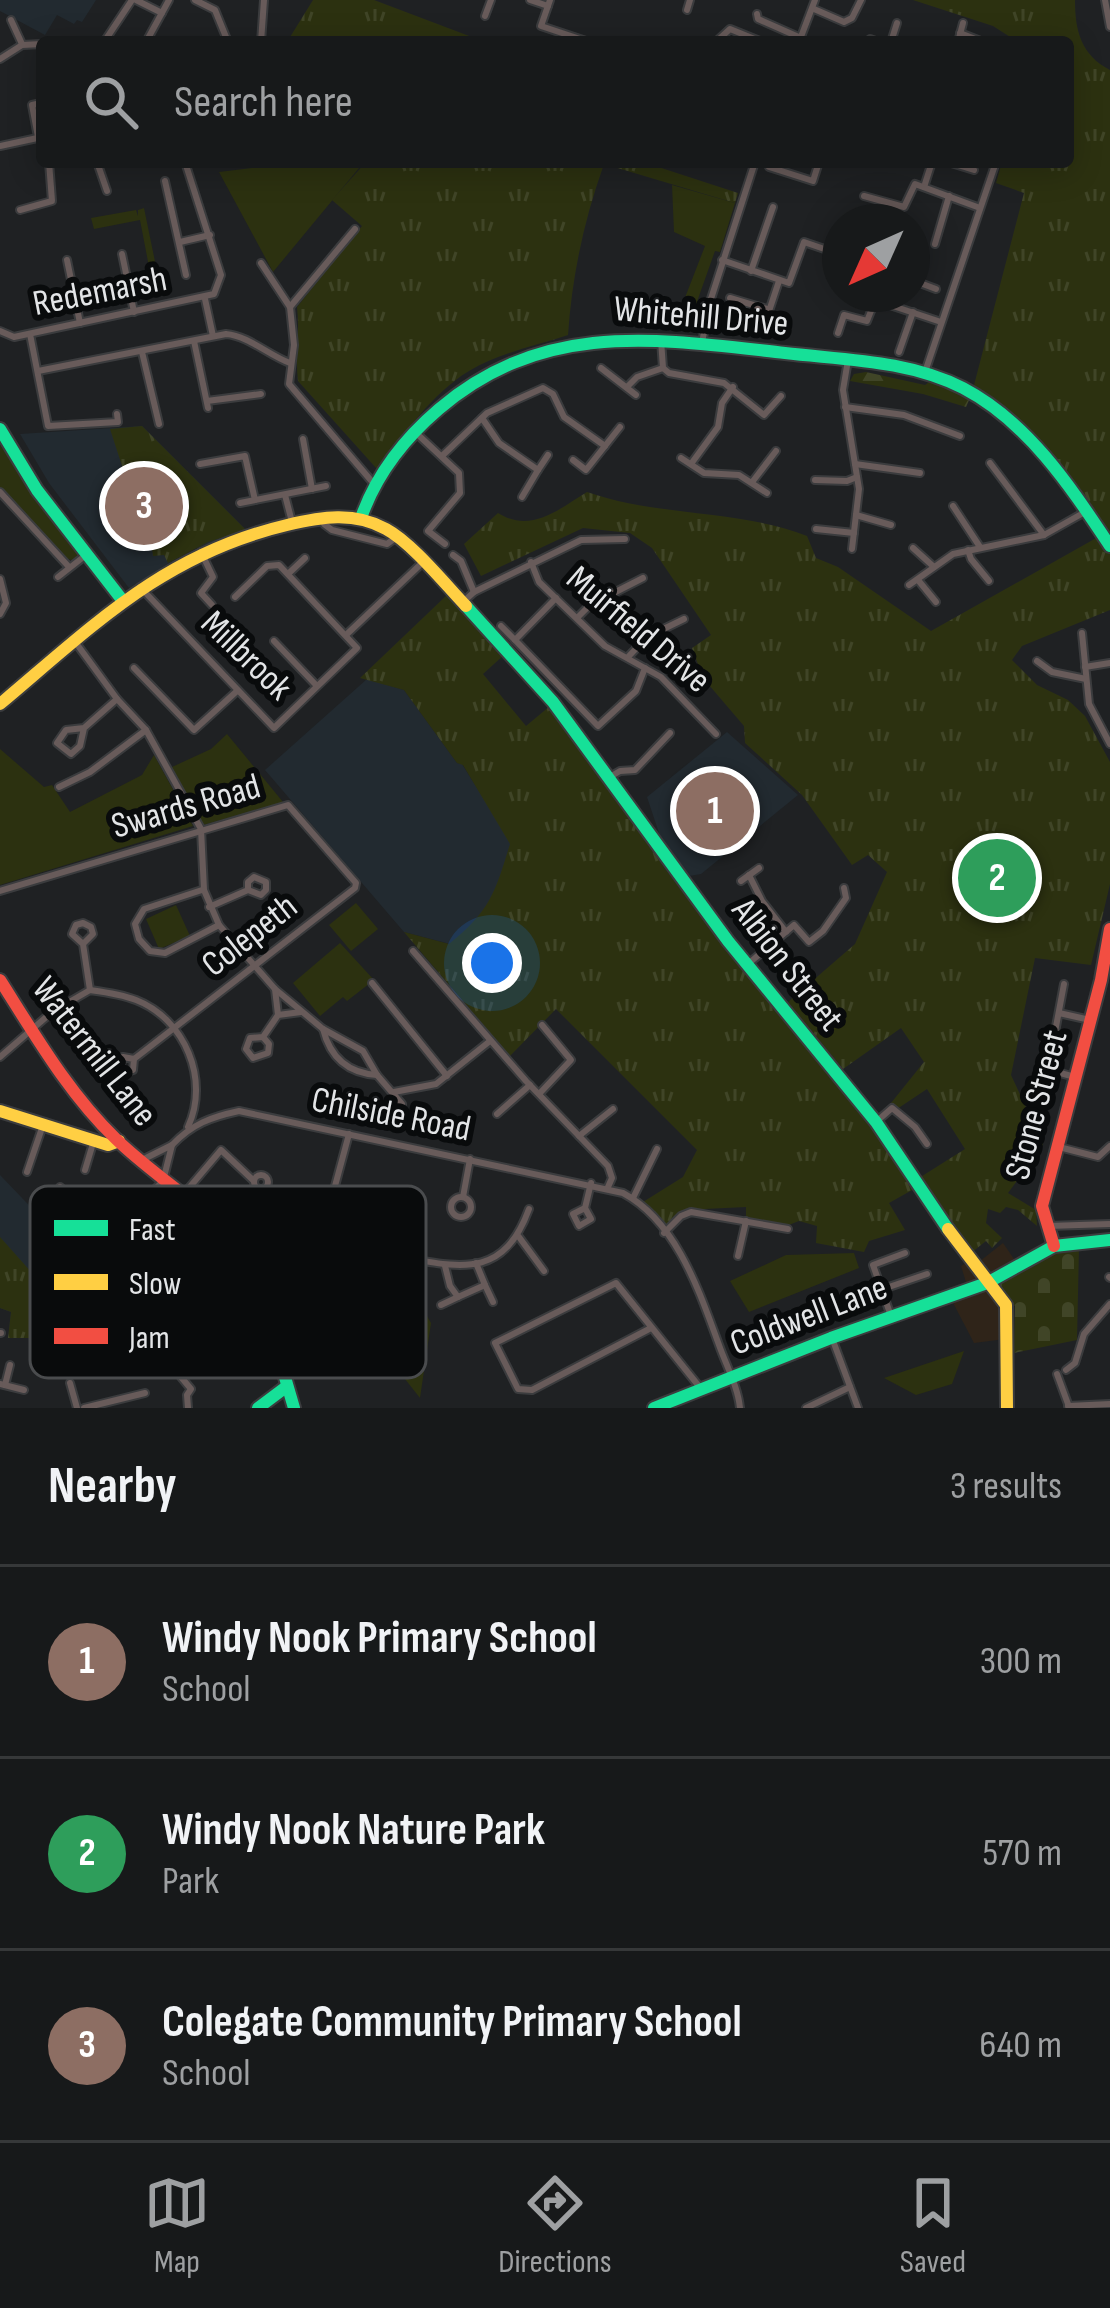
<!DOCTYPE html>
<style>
body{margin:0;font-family:"Sofia Sans Condensed",sans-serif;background:#242627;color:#f1f3f6}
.compass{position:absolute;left:822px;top:204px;width:108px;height:108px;border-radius:50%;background:#17191a;box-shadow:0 6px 30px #0003;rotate:225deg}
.you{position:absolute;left:492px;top:963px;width:42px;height:42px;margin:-30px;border:9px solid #fff;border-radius:50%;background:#1a73e8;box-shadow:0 0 0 18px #1a73e833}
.badge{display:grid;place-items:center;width:78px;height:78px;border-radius:50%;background:#9ea0a2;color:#fff;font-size:39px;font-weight:700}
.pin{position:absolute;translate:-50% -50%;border:6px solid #fff;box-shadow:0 3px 12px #0006}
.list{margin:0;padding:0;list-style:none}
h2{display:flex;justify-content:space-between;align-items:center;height:156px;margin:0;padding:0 48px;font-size:51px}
h2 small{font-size:39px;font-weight:400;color:#9ea0a2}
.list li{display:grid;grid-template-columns:78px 1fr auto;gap:36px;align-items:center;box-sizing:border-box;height:192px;padding:0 48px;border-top:3px solid #363839}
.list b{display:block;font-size:45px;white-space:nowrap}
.list p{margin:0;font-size:39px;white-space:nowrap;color:#9ea0a2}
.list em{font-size:39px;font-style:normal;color:#9ea0a2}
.icon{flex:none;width:66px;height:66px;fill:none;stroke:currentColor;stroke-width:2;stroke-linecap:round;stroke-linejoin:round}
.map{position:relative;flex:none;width:1110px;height:1408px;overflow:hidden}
.search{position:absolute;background:#17191a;box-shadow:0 6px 30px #0003;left:36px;right:36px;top:36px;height:132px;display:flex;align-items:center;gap:30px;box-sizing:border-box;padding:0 42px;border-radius:12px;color:#9ea0a2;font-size:45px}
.sheet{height:732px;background:#17191a}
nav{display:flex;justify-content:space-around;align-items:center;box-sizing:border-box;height:168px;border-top:3px solid #363839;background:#17191a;font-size:33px;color:#9ea0a2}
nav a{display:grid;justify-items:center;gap:6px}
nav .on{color:#9ea0a2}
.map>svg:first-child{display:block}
.commercial{fill:#2f2419}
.built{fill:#222a30}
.green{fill:#2c3110}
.forest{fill:url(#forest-firs)}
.cemetery{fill:url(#cemetery-stones)}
.park{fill:url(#park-tufts)}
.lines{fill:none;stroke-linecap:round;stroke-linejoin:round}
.street-casing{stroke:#3b3c3e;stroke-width:10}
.fast-casing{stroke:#3b3c3e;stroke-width:16}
.slow-casing{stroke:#3b3c3e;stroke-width:16}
.jam-casing{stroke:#3b3c3e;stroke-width:16}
.street{stroke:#685b5a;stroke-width:6}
.fast{stroke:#16e098;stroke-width:12}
.slow{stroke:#ffcf43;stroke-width:12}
.jam{stroke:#f24e42;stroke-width:12}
.labels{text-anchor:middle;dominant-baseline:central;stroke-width:12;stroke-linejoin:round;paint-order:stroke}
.street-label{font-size:36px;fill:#e3e5e7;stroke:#090b0c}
.key{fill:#090b0c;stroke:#4a4c4e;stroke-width:3}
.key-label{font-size:33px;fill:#e3e5e7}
</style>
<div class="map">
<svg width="1110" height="1408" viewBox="0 0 1110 1408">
<defs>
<pattern id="forest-firs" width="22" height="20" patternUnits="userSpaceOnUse" patternTransform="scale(3)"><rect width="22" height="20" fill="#2c3110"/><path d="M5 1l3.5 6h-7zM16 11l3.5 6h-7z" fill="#404527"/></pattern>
<pattern id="cemetery-stones" width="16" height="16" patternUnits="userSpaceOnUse" patternTransform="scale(3)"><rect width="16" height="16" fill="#2c3110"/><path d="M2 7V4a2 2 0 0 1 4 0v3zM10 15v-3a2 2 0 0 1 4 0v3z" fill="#404527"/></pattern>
<pattern id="park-tufts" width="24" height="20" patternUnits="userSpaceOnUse" patternTransform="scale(3)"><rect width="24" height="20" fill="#2c3110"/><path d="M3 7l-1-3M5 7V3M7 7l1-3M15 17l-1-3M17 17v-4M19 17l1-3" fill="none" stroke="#404527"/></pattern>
</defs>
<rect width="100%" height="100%" fill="#1f2123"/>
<path class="commercial" d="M 1003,1243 L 1014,1259 L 991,1277 L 1005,1313 L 1005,1339 L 974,1343 L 950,1297 L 969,1292 L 961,1266 L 966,1263 L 970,1269 Z"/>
<g class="built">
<path d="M 0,0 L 96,0 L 82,22 L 77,20 L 74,24 L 57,15 L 45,35 L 0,11 Z"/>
<path d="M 142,426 L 246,530 L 188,551 L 129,588 L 49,483 L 20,434 Z"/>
<path d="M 367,679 L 404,690 L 457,763 L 462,764 L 535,881 L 450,944 L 404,932 L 265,770 Z"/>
<path d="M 727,732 L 798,795 L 701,874 L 689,876 L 663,845 L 647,797 Z"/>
<path d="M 0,1175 L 138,1319 L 111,1336 L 8,1338 L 11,1312 L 0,1308 Z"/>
</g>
<g class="green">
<path d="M 255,162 L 364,162 L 273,272 L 219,172 L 252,168 Z"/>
<path d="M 672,185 L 735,203 L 720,252 L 715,251 L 693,313 L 681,308 L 705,246 L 674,232 Z"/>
<path d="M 144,208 L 159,281 L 150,272 L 140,220 L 94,229 L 91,218 L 136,210 L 138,216 L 138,210 Z"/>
<path d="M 0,445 L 79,551 L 78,557 L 71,560 L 64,557 L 0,487 Z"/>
<path d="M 227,734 L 283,802 L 203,825 L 172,767 L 211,749 Z"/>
<path d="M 0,749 L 44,787 L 52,785 L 70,812 L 142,775 L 154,755 L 193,826 L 0,885 Z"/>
<path d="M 356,903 L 378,929 L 351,951 L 329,925 Z"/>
<path d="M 176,905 L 190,936 L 159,949 L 146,919 Z"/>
<path d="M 340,943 L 374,980 L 347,1001 L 343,997 L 320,1016 L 293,983 Z"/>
<path d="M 854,1253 L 859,1268 L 749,1312 L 730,1281 L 786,1255 Z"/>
<path d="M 397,1264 L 431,1323 L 420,1398 L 405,1379 L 395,1374 L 351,1285 Z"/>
<path d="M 964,1351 L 952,1384 L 916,1395 L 884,1378 Z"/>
</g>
<path class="forest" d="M 866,372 L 925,385 L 932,380 L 970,398 L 966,407 L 923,394 L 850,381 L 854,374 Z"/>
<path class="cemetery" d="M 1079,1247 L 1077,1340 L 1014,1353 L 1015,1306 L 998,1288 L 1000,1282 L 1051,1253 Z"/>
<g class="park">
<path d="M 313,0 L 374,0 L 485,42 L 287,42 Z"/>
<path d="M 913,0 L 1075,0 C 1075,31 1081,55 1110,70 L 1110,539 L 1019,419 L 973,389 L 1024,193 L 996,183 L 1002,162 L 1068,162 L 1068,42 L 1018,42 L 993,26 Z"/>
<path d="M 366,162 L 643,162 L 738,193 L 735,203 L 604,164 C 584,220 572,276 568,335 C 535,346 499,353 469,371 C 432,393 403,436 377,469 L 298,381 C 295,357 300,332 297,307 L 362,226 L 332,200 Z"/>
<path d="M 142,426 L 246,530 L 208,542 L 168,563 L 164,555 L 153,556 L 150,534 L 139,535 L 141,524 L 110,429 Z"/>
<path d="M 587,492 C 658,517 738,509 807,536 L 816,558 L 838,567 L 931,631 L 1098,537 L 1110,553 L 1110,610 L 1022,646 L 1012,660 L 1037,685 L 1068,700 L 1085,716 L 1110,762 L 1110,884 L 1091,965 L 1035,958 L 1011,1075 L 1043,1144 L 1029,1172 L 1025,1170 L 1008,1193 L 1036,1210 L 1037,1226 L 1018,1210 L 1006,1207 L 1000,1213 L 988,1209 L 986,1223 L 1002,1238 L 992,1248 L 986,1241 L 971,1253 L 919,1178 L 965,1149 L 927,1089 L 897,1109 L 891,1103 L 924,1062 L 901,1028 L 843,1069 L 788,1002 L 855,944 L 887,872 L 868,855 L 852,865 L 802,795 L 745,743 L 744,726 L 703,678 L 692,648 L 711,635 L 652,548 L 630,533 L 583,528 L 481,576 L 464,544 L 498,513 C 531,534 559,509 587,492 Z"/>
<path d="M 448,594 L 505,654 L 483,674 L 526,726 L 550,706 C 599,769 640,838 689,900 C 764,995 851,1084 914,1189 L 889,1203 L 905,1230 L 869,1241 L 864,1252 L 816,1243 L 817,1226 L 799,1221 L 786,1226 L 746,1217 L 746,1207 L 683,1210 L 667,1225 L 643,1202 L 683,1177 L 697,1150 L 556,1009 L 510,1056 L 404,932 L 449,944 C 490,911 495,893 510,844 L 463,765 L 457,763 L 404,690 L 360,678 Z"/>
<path d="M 0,1237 L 90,1338 L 8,1338 L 11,1312 L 0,1308 Z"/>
</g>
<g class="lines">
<g class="street-casing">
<g id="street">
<path d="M 136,0 L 162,13"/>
<path d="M 195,0 L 215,10 L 228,42"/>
<path d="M 530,0 L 548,6"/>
<path d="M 550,0 L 541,26 L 589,42"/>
<path d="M 1105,0 L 1110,27"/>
<path d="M 814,9 L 844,22 L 852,18 L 861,0"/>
<path d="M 687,10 L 690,0"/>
<path d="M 757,14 L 758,19 L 801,38"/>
<path d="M 485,16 L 491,0"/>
<path d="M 11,20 L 22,44"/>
<path d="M 960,33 L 983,42"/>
<path d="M 870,39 L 878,42"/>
<path d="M 718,40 L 730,29 L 762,42"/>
<path d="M 104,42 L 132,0"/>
<path d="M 146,42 L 169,0"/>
<path d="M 261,42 L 264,0"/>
<path d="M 799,42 L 815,0"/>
<path d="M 891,42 L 897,23"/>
<path d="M 958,42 L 963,23"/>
<path d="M 986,42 L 999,42"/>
<path d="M 0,59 L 22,45 L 42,44"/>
<path d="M 38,137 L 32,105 L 41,103"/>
<path d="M 0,146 L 42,137"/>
<path d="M 97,162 L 107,191"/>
<path d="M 724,162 L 727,163"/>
<path d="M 948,162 L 974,170"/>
<path d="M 769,167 L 813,181 L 819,162"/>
<path d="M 165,181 L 186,275"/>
<path d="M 924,187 L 932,162"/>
<path d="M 864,196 L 904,207 L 915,184 L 980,208"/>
<path d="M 20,210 L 52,201 L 49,162"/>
<path d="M 180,242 L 210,235"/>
<path d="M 935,244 L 949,196"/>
<path d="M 122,254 L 134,312"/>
<path d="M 67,260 L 80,323"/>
<path d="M 722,260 L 789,283 L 804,242 L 839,254"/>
<path d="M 261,263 L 290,307 L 294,345 L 289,384 L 374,484"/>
<path d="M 751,271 L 773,207"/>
<path d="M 912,280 L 936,289"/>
<path d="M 730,298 L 767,309"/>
<path d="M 205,299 L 213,336"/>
<path d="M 290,307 L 355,229"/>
<path d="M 764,326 L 779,281"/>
<path d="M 0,331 L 14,337 L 214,294 L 221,275 L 185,162"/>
<path d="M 838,333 L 844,315 L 867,321 L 873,306 L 881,302 L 941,322"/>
<path d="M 30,334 L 48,426 L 118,422 L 117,414"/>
<path d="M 661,340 L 663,368 L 669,373 L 724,383 L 764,415 L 781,396"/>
<path d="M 194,341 L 208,408"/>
<path d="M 702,343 L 709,305 L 755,162"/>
<path d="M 142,352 L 159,424"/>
<path d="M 899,352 L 913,312"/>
<path d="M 848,360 L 843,390 L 859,489 L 852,549"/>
<path d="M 601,368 L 636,395"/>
<path d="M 38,371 L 226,334 C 249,336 268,355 290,363"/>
<path d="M 925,372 L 996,162"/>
<path d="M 627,387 L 637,377 L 663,368"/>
<path d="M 207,401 L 261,394"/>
<path d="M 845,407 L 904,415 L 960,436"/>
<path d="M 482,418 L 499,443 L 538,470 L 548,455"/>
<path d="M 415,432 L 459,473 L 460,493 L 428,531 L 445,544"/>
<path d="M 303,439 L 312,489"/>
<path d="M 442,456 L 487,413 L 543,388 L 553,394 L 564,417 L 605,446"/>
<path d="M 681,458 L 704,473 L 739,475 L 767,493"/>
<path d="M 573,460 L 586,470 L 620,427"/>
<path d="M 990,463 L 1044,535"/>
<path d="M 200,464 L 245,456 L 255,500"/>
<path d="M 691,464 L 718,427 L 722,403 L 733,387"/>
<path d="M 855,464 L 920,473"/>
<path d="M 815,480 L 847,481 L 857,477"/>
<path d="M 753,481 L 776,451"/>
<path d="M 0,492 L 69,567"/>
<path d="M 285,495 L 292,522"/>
<path d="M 522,497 L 538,470"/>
<path d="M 240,503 L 326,486"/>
<path d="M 953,506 L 980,547"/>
<path d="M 856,515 L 891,525"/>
<path d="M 324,516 L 324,524 L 332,530 L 387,544 L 398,536"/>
<path d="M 816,529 L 854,533"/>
<path d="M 913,548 L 934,567"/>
<path d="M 968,550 L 971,559 L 989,581"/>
<path d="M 201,552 L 213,577 L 201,593 L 212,605"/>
<path d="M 453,555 L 461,561 L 474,592"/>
<path d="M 531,562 L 539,582 L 605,646 L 661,677 L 716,734"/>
<path d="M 288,574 L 305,558"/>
<path d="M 58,577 L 86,555"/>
<path d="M 0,579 L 6,603 L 0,614"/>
<path d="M 918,580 L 936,602"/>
<path d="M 909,585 L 953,554 L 1044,535 L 1085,512"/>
<path d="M 140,587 L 274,728 L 357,648 L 279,565 L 267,566 L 235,597"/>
<path d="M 556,598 L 515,640 L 598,726 L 636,691 L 645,668"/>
<path d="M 463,602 L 474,592 L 581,540 L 625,539"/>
<path d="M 577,618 L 590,605 L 643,578"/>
<path d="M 501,626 L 515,640"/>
<path d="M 1082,633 L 1089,704 L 1110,744"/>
<path d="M 346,635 L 422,563"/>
<path d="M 274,641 L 316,685"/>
<path d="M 76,643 L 117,699 L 146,730 L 201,829 L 204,890 L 219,925 L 275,989 L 323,1029 L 363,1051 L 377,1075 L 402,1104 L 399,1125"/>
<path d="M 629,656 L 647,637 L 684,619"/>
<path d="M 1037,661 L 1052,672 L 1086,679"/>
<path d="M 1085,667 L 1110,663"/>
<path d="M 134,668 L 194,730 L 237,691"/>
<path d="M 84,728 L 80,746 L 71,754 L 57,743 L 66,730 L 84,728 L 117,699"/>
<path d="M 608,778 L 620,771 L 635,770 L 670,733"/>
<path d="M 59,787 L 90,772 L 146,730"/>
<path d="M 749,875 L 762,901 L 786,932"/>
<path d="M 741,881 L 759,868"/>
<path d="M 202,890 L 144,909 L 135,924 L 139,939 L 150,951 L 165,953 L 219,925"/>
<path d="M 0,891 L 288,805 L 356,883 L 355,888 L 134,1059 L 123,1057 L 120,1068 L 127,1072 L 133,1070 L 134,1059"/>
<path d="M 209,907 L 248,890 L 261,895 L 266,890 L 266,882 L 254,877 L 248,882 L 248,890"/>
<path d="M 83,944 L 93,934 L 91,927 L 83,923 L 76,925 L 72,934 L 83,944 L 90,990"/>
<path d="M 413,951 L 526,1081 L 608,1166 L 612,1178 L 608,1187"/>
<path d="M 748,964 L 794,925 L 809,942 L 823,931 L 846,898 L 844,888"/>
<path d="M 372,983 L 447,1076"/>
<path d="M 275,989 L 278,1015"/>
<path d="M 1059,1013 L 1090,1020"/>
<path d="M 323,1029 C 330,1057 348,1073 377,1075"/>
<path d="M 1055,1032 L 1064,984"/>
<path d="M 263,1037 L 269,1044 L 268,1053 L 253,1058 L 246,1049 L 250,1038 L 263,1037 L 278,1015 L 301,1012"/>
<path d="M 0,1057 L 52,1012 L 90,990 C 105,992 121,994 136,1000 C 185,1019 210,1080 188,1127"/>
<path d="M 1049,1070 L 1075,1077"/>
<path d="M 394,1092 L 436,1084 L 490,1041"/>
<path d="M 540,1093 L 571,1060 L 542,1025"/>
<path d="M 497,1114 L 530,1085"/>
<path d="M 876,1122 L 892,1108 L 915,1127 L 927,1144"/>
<path d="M 579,1136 L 613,1109"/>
<path d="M 172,1145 C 192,1124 211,1117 239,1111 L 623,1193 C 677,1222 699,1291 719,1345 C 726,1365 738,1387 740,1408"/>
<path d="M 1059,1147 L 1098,1157 L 1110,1146"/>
<path d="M 144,1159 L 172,1145 L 164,1177"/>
<path d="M 85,1170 L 94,1140"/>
<path d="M 27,1172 L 43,1125"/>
<circle cx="261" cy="1182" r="7"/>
<path d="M 164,1180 L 127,1217 L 205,1304 L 254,1278"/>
<path d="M 60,1187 C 95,1219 123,1269 165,1288"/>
<path d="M 183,1195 L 221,1150 L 254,1181"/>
<circle cx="461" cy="1207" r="10"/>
<path d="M 463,1197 L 470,1159"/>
<path d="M 633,1198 L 657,1149"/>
<path d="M 585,1208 L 573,1214 L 579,1226 L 591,1219 L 585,1208 L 591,1183"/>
<path d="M 89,1213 L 100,1201"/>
<path d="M 1048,1226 L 1110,1224"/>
<path d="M 664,1233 L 681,1216 L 691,1212 L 788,1229"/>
<path d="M 519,1237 L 544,1271"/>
<path d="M 239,1248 L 310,1224 L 328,1212 L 349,1134"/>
<path d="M 738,1256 L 746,1221"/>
<path d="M 399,1257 C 460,1267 503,1280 529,1209"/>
<path d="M 445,1266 L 450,1286 L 458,1297 L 485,1285 L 476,1263"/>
<path d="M 353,1277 L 383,1341"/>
<path d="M 1109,1277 L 1110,1278"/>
<path d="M 485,1285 L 493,1302"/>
<path d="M 883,1289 L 927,1274"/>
<path d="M 261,1294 L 353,1277 L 399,1257 L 392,1239 L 413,1215"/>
<path d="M 441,1305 L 458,1297"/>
<path d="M 134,1315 L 180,1275"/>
<path d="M 891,1316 L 873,1265 L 905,1253"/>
<path d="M 651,1328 L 532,1390 L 518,1389 L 495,1343 L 616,1283 L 702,1390"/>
<path d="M 0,1333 L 1,1333"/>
<path d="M 832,1338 L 858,1408"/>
<path d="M 1066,1370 L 1075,1363 L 1084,1334 L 1110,1304"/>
<path d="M 1057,1374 L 1068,1404"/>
<path d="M 181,1377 L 191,1389 L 187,1395 L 188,1408"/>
<path d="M 70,1383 L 77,1408"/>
<path d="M 0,1384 L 24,1390"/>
<path d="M 5,1385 L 10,1365"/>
<path d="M 1068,1406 L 1110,1404"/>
<path d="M 84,1408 L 145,1393"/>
<path d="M 806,1408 L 850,1387"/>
</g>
</g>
<g class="fast-casing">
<g id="fast">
<path d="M 0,429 L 37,490 L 123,601"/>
<path d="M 361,518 C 376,475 405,438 439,409 C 544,319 659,339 785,353 C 845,360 908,360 963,388 C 1028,422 1070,486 1110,546"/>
<path d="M 466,606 L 553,702 L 728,941 L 876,1122 L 948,1229"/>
<path d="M 236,1245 L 258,1285 L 294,1408"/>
<path d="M 258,1408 L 286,1387"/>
<path d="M 654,1408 L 831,1338 L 987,1283 L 1054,1246 L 1110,1240"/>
</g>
</g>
<g class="slow-casing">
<g id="slow">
<path d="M 0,704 C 94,625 164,554 287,525 C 321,517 354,511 386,529 C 412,543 445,584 466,606"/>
<path d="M 0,1111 L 108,1145 L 119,1141"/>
<path d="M 948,1229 L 1006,1305 L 1007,1408"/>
</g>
</g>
<g class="jam-casing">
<g id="jam">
<path d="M 0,980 C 35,1035 69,1094 116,1139 C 155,1177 202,1203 236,1245"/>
<path d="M 1054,1246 L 1042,1206 L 1101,980 L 1110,929"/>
</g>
</g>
<use href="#street" class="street"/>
<use href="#fast" class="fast"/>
<use href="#slow" class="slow"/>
<use href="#jam" class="jam"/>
</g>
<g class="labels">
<g class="street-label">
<text transform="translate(100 292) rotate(-11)">Redemarsh</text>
<text transform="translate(701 317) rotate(5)">Whitehill Drive</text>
<text transform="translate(638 630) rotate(40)">Muirfield Drive</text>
<text transform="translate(246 656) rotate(44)">Millbrook</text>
<text transform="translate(186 807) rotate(-16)">Swards Road</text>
<text transform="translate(250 936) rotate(-38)">Colepeth</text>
<text transform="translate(787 965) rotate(52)">Albion Street</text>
<text transform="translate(94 1052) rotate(52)">Watermill Lane</text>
<text transform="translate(1037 1105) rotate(-75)">Stone Street</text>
<text transform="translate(391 1115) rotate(11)">Chilside Road</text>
<text transform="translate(809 1316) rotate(-21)">Coldwell Lane</text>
</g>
</g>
<rect x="30" y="1186" width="396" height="192" rx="18" class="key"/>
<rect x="54" y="1220" width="54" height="16" fill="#16e098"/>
<rect x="54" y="1274" width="54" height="16" fill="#ffcf43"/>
<rect x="54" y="1328" width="54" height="16" fill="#f24e42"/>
<g class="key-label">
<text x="129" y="1240">Fast</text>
<text x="129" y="1294">Slow</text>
<text x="129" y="1348">Jam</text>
</g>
</svg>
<svg class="compass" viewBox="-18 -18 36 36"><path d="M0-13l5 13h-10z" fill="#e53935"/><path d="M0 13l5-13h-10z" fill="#9ea0a2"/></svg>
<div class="you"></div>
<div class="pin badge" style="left:715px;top:811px;background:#8d6e63">1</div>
<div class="pin badge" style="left:997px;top:878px;background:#2e9e5b">2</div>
<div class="pin badge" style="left:144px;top:506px;background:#8d6e63">3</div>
<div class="search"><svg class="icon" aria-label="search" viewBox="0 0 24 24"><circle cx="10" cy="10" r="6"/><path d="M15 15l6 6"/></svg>Search here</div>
</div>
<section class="sheet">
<h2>Nearby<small>3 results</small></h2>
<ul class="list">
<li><span class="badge" style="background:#8d6e63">1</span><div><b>Windy Nook Primary School</b><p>School</p></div><em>300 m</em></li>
<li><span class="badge" style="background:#2e9e5b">2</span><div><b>Windy Nook Nature Park</b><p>Park</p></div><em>570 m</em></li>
<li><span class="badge" style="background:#8d6e63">3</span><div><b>Colegate Community Primary School</b><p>School</p></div><em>640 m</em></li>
</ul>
</section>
<nav>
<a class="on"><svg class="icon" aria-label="map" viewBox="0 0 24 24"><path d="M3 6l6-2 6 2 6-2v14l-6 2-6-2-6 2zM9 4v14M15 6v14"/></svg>Map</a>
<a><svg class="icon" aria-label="directions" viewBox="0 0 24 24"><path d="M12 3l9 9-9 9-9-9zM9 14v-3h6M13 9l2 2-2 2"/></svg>Directions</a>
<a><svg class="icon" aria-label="saved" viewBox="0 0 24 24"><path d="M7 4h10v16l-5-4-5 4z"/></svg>Saved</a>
</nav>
